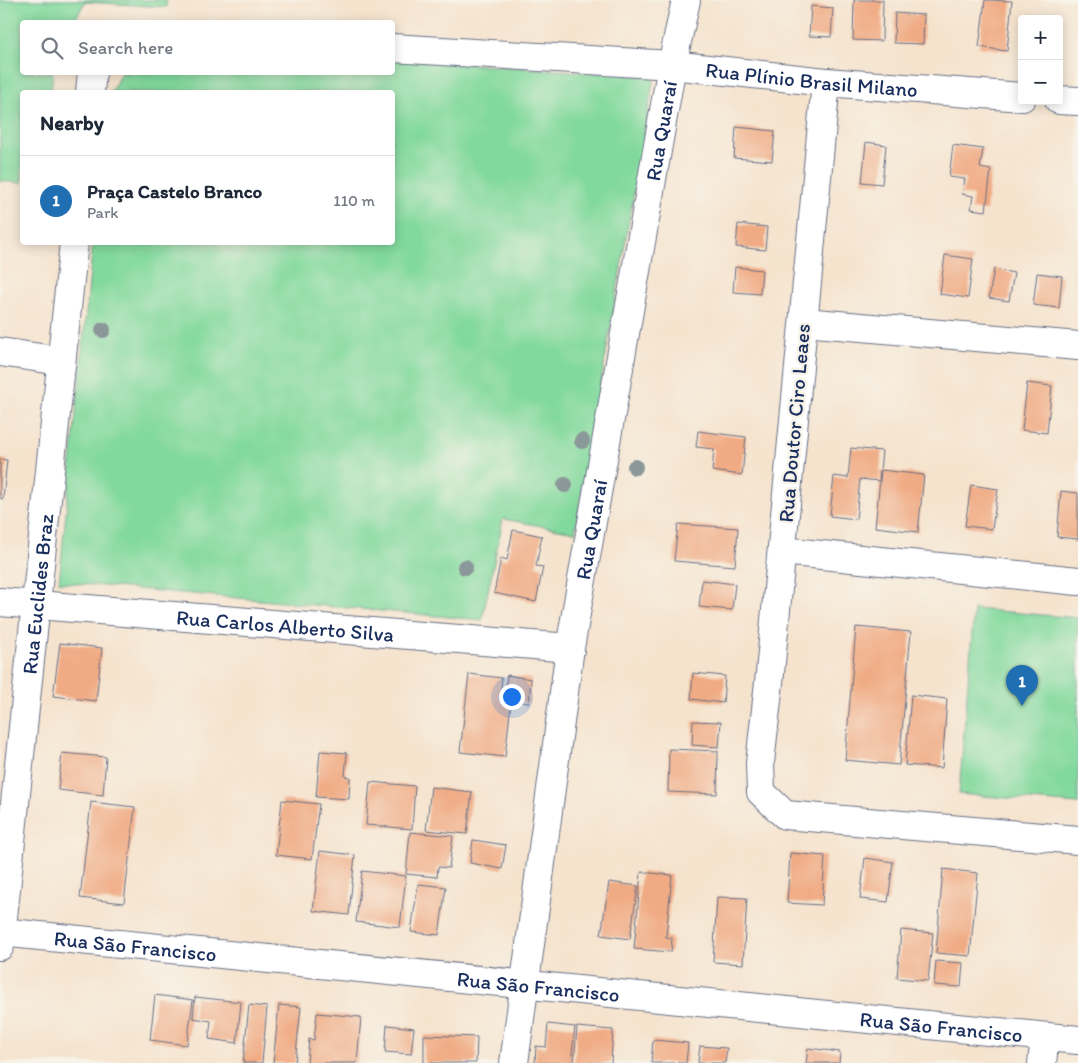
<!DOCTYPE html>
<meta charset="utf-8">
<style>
body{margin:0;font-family:Itim,sans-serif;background:#f2f2f3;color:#1f2937}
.controls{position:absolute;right:15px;top:15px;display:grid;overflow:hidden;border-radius:5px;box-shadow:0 2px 12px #0003}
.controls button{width:45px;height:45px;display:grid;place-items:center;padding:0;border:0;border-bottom:1px solid #e0e1e3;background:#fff;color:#1f2937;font:25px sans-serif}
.you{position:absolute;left:511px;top:696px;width:18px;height:18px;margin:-12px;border:4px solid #fff;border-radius:50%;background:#1a73e8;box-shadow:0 0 0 8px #1a73e833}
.badge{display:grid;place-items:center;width:32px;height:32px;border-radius:50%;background:#1f6fb2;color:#fff;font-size:16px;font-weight:700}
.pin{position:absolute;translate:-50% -41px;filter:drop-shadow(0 1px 2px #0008)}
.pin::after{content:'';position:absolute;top:26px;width:18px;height:15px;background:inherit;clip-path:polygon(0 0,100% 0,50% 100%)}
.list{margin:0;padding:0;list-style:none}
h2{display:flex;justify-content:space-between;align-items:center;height:65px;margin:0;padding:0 20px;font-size:21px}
h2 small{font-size:16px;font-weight:400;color:#747a83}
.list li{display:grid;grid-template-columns:32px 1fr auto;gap:15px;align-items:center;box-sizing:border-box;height:90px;padding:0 20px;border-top:1px solid #e0e1e3}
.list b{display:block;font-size:19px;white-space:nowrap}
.list p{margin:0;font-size:16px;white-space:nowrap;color:#747a83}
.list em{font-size:16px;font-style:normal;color:#747a83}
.icon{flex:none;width:28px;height:28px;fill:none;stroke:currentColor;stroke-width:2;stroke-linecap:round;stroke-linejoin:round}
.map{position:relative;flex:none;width:1078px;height:1063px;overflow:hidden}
.search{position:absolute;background:#fff;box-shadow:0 2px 12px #0003;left:20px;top:20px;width:375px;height:55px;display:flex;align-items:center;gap:12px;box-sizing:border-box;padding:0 18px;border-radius:5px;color:#747a83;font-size:19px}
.panel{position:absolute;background:#fff;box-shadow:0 2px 12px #0003;left:20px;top:90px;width:375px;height:155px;border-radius:5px}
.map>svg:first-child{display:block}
.green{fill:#82d99d;stroke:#4e847e}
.building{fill:#f0ab84}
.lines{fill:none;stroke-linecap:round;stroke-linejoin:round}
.minor-casing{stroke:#676e85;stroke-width:30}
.minor{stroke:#fff;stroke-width:28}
.tree{fill:#8b9899}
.labels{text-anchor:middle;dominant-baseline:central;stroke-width:5;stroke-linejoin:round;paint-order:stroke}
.street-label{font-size:21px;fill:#1b2f5e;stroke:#f7f3e8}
</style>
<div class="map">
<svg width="1078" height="1063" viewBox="0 0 1078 1063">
<rect width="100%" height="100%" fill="#f7f3e8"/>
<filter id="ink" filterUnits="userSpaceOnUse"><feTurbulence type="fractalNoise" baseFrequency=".02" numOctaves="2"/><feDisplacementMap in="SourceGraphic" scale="10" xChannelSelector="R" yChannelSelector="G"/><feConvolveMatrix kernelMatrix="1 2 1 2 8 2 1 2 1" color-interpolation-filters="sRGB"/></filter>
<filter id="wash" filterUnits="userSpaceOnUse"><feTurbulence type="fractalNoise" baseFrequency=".0096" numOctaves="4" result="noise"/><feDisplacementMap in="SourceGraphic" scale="20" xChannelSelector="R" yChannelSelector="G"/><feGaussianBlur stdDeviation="1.12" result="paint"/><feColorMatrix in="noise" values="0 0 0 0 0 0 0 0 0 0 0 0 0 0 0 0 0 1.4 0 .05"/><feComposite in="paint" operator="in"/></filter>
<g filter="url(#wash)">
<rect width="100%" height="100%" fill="#f5e3cd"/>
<g class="green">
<path d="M 0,0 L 167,0 L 166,7 L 85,2 L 74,22 L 22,22 L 22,72 L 53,73 L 51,92 L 22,92 L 22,183 L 0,181 Z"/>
<path d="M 393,59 L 654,77 L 575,532 L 503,519 L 482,620 L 59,582 L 93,243 L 392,242 L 392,92 L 111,92 L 121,73 L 392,72 Z"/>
<path d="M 974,609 L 1078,618 L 1078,804 L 959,794 Z"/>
</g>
<g id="blocks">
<g class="building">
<path d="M 854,0 L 883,0 L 882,41 L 853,40 Z"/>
<path d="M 985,0 L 1012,1 L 1007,51 L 979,47 Z"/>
<path d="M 811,6 L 833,8 L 831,37 L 809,36 Z"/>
<path d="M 895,13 L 924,15 L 923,44 L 894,43 Z"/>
<path d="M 736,127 L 775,131 L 772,161 L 734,158 Z"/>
<path d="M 866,142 L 886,145 L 882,184 L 862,182 Z"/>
<path d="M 953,145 L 983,149 L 980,168 L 991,170 L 986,211 L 971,209 L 973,196 L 962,194 L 965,179 L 949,177 Z"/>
<path d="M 738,224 L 767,227 L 765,250 L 736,247 Z"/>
<path d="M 945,255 L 973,259 L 968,298 L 940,294 Z"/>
<path d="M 735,267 L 762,270 L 760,294 L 733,292 Z"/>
<path d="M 994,269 L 1014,273 L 1009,301 L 989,298 Z"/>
<path d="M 1037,273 L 1062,276 L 1059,308 L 1033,305 Z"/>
<path d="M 1027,383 L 1052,386 L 1047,433 L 1022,430 Z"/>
<path d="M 698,431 L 746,437 L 742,475 L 712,471 L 714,449 L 696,447 Z"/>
<path d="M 851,448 L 882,451 L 879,481 L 860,479 L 856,519 L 830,516 L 834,476 L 848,478 Z"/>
<path d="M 0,459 L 7,460 L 3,499 L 0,498 Z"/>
<path d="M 881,470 L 924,475 L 918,532 L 875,527 Z"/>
<path d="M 971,485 L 998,489 L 992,529 L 965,526 Z"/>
<path d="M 1061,491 L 1078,493 L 1078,539 L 1057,537 Z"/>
<path d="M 678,524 L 738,528 L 735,566 L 674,561 Z"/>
<path d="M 513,530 L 542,536 L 536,566 L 543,567 L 536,602 L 494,593 L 501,558 L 507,560 Z"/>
<path d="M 702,580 L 735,584 L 732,610 L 699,607 Z"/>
<path d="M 856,627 L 911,632 L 899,765 L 845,760 Z"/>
<path d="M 60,643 L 102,648 L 96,701 L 53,696 Z"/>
<path d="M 693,673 L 725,676 L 723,703 L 691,699 Z"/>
<path d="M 469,674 L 502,678 L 500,701 L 511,703 L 505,757 L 460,752 Z"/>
<path d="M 507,675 L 531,679 L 529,703 L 504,700 Z"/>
<path d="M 911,695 L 947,699 L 942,768 L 905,765 Z"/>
<path d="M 693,721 L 721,722 L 719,747 L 692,745 Z"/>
<path d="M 669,749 L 718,751 L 717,794 L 668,792 Z"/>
<path d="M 320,751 L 347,753 L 345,776 L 350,777 L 349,799 L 316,797 Z"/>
<path d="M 62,753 L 106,757 L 103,795 L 58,790 Z"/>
<path d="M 370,782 L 415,786 L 412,829 L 366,825 Z"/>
<path d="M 431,787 L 472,792 L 467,834 L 426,830 Z"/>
<path d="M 282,800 L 319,804 L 312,859 L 276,855 Z"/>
<path d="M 91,802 L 135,807 L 124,903 L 80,898 Z"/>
<path d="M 410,832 L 453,836 L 449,868 L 438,867 L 437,877 L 406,874 Z"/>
<path d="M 473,840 L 506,845 L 502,869 L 470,863 Z"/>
<path d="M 320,851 L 355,855 L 349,915 L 313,911 Z"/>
<path d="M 790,853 L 825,856 L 822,905 L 787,903 Z"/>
<path d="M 865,858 L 893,862 L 888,902 L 860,899 Z"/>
<path d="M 943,869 L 978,873 L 970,956 L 936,953 Z"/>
<path d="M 362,871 L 406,876 L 400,927 L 356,922 Z"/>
<path d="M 641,872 L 672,875 L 666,937 L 672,938 L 671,952 L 634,949 Z"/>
<path d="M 609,882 L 638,886 L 630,939 L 601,935 Z"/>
<path d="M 418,884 L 446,887 L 439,935 L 411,932 Z"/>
<path d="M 717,897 L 747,898 L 743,964 L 713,962 Z"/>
<path d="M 901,930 L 933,933 L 928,981 L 897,978 Z"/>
<path d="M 936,961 L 963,963 L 961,987 L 934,985 Z"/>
<path d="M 155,995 L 193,1000 L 187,1045 L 150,1040 Z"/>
<path d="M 195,997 L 241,1002 L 237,1043 L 209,1039 L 211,1021 L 193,1018 Z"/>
<path d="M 249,1005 L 267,1007 L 262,1063 L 243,1063 Z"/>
<path d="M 279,1005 L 301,1007 L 295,1063 L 273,1063 Z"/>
<path d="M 317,1013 L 361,1017 L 357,1063 L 307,1063 L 309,1039 L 314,1040 Z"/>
<path d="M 548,1024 L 575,1027 L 571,1063 L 535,1063 L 536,1046 L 546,1047 Z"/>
<path d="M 387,1025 L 414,1028 L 411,1054 L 385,1052 Z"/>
<path d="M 577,1027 L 613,1030 L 611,1063 L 574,1063 Z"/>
<path d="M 424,1035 L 477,1037 L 476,1063 L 424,1063 Z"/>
<path d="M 653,1040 L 688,1043 L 686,1063 L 651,1063 Z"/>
<path d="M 700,1046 L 727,1048 L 725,1063 L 698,1063 Z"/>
<path d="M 808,1048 L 840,1052 L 839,1063 L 806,1063 Z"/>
</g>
</g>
</g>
<g filter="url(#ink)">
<use href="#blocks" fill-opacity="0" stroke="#676e85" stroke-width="1"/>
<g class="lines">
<g class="minor-casing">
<g id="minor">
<path id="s1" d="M 392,48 L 672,65 L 826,82 L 1022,97"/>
<path d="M 826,82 L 770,673 L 760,763 L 761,792 L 785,815 L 1078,840"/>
<path d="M 90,92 L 92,72"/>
<path d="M 1059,100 L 1078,101"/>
<path d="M 804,322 L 1078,346"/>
<path d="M 0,352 L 61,361"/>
<path d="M 782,551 L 1078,581"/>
<path id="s2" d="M 0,602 L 570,648"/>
<path id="s3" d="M 0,932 L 1078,1040"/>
<path id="s4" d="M 0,946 L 74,242"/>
<path id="s5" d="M 514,1063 L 570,648 L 672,65 L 686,0"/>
<path d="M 1042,1063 L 1045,1037"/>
</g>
</g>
<use href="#minor" class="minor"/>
</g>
<g class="tree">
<circle cx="103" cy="330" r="8"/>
<circle cx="582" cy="441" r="8"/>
<circle cx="635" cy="467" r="8"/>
<circle cx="565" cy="485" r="8"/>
<circle cx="465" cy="567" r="8"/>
</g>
</g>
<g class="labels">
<g class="street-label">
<text stroke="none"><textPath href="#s1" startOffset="421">Rua Plínio Brasil Milano</textPath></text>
<text stroke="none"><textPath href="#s5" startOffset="944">Rua Quaraí</textPath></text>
<text transform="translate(794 423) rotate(-85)">Rua Doutor Ciro Leaes</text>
<text stroke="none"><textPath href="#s5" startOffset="539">Rua Quaraí</textPath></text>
<text stroke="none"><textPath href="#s4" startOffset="354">Rua Euclides Braz</textPath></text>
<text stroke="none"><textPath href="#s2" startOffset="286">Rua Carlos Alberto Silva</textPath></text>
<text stroke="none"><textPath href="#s3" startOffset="136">Rua São Francisco</textPath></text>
<text stroke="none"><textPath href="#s3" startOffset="541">Rua São Francisco</textPath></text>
<text stroke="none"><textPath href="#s3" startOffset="946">Rua São Francisco</textPath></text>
</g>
</g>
</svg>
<div class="controls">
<button>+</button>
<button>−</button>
</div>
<div class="you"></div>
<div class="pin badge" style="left:1022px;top:706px">1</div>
<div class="search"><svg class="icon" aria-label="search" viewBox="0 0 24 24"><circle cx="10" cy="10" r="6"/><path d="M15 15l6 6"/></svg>Search here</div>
<section class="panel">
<h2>Nearby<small></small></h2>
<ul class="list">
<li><span class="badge">1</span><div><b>Praça Castelo Branco</b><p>Park</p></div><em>110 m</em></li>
</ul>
</section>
</div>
